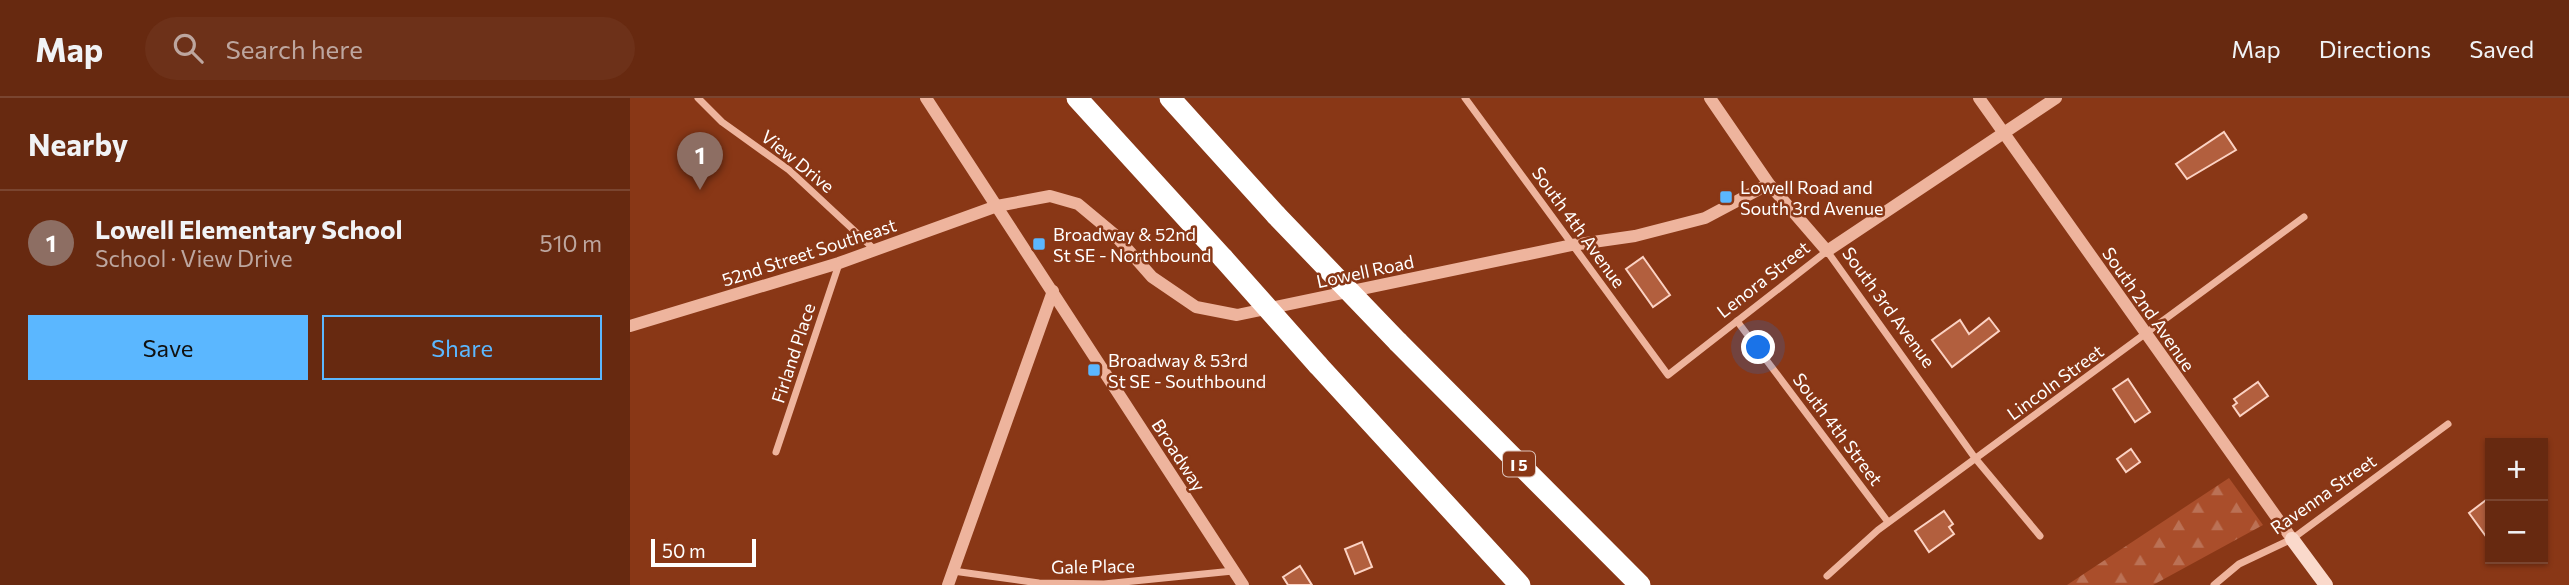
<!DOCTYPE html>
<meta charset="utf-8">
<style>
body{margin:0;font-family:Commissioner,sans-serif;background:#6d3119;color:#f1f3f6}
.controls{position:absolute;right:21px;bottom:21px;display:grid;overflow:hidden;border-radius:0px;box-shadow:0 2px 5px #0004}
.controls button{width:63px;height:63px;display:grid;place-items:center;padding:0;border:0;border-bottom:2px solid #7a4530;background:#672910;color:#f1f3f6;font:35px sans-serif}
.scale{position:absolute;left:21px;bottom:18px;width:105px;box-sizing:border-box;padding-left:7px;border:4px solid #fff;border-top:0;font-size:19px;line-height:24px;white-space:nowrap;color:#fff;-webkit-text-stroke:5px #893716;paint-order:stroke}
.you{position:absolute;left:1129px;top:250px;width:24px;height:24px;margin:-18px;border:5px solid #fff;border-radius:50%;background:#1a73e8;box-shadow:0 0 0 10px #1a73e833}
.badge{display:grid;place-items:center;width:46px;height:46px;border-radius:50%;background:#5bb7ff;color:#fff;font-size:23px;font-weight:700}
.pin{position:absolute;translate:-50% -58px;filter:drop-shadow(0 2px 4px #0008)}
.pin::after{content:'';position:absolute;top:37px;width:24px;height:21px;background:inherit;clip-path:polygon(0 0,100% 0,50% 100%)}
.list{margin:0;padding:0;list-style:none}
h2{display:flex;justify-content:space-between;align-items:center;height:91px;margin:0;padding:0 28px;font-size:30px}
h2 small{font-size:23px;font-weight:400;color:#bda69f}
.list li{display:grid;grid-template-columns:46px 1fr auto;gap:21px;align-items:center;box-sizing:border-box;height:105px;padding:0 28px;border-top:2px solid #7a4530}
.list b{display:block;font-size:26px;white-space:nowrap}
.list p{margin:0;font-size:23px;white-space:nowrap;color:#bda69f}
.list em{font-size:23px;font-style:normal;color:#bda69f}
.actions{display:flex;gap:14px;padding:21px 28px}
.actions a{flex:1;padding:16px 0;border:2px solid #5bb7ff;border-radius:0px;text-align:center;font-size:24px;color:#5bb7ff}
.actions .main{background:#5bb7ff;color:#111}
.icon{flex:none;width:38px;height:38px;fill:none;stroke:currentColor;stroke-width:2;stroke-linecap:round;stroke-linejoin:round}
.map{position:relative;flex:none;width:1939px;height:487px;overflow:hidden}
header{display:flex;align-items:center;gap:42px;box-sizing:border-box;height:98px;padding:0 35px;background:#672910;border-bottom:2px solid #7a4530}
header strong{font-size:33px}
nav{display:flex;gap:38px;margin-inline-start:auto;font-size:24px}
.search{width:490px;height:63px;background:#6d3119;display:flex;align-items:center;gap:18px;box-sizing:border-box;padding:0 24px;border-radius:38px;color:#bda69f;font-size:26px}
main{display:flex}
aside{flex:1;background:#672910}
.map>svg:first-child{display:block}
.forest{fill:url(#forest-firs)}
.building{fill:#b25f3e;stroke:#fbd2c3;stroke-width:2}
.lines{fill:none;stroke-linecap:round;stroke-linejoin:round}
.minor{stroke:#eeb49d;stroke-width:7}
.tertiary{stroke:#eeb49d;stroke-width:12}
.secondary{stroke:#fad9cb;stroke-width:14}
.motorway{stroke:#fff;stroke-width:21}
.motorway-bridge{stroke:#fff;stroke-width:21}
.poi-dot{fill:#5bb7ff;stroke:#893716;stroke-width:2.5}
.labels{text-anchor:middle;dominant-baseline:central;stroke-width:5;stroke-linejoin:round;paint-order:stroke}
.shield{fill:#893716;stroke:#dcc3b9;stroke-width:2}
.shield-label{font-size:16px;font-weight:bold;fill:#fff}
.street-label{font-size:18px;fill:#fff;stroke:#893716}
.poi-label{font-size:18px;fill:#fff;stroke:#893716;text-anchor:start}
</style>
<header>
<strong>Map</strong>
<div class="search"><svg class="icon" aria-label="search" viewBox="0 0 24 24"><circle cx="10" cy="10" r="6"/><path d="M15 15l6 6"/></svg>Search here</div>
<nav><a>Map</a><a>Directions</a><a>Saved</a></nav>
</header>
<main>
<aside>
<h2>Nearby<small></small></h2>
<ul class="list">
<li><span class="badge" style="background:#8d6e63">1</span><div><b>Lowell Elementary School</b><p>School · View Drive</p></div><em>510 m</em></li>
</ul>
<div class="actions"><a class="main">Save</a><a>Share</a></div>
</aside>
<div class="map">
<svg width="1939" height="487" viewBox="0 0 1939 487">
<defs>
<pattern id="forest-firs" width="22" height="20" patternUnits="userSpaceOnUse" patternTransform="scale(1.75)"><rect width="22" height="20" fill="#aa4e2b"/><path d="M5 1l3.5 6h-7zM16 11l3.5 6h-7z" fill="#bb7155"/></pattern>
</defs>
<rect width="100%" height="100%" fill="#893716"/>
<path class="forest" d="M 1599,380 L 1633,427 L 1523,487 L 1437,487 Z"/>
<g class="building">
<path d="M 1594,34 L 1606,52 L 1557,81 L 1546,66 Z"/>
<path d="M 1013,159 L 1040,197 L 1023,209 L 996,171 Z"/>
<path d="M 1359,220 L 1369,233 L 1322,269 L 1302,242 L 1330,222 L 1339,236 Z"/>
<path d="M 1498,281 L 1520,314 L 1505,324 L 1483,291 Z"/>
<path d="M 1628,284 L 1638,298 L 1610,318 L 1603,308 L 1607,305 L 1604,301 Z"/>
<path d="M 1501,351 L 1510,364 L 1496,374 L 1487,361 Z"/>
<path d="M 1860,399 L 1860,444 L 1839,415 Z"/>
<path d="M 1314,413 L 1323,426 L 1319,429 L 1324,436 L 1299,454 L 1285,433 Z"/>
<path d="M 732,444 L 742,469 L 725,476 L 715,451 Z"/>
<path d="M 670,468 L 682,487 L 658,487 L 653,479 Z"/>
</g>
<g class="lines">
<g class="minor">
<path d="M 68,0 L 92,24 L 159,72 L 245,152"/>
<path d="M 835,0 L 1038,277 L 1197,153 L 1345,360 L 1410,438"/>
<path d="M 1107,223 L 1258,424"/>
<path d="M 146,354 L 209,166"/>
<path d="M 323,473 L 409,485 L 474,486 L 603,473"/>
<path d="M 1197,478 L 1248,432 L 1674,119"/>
<path d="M 1584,487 L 1609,466 L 1662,441 L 1818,326"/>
</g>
<g class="tertiary">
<path d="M 296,0 L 613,487"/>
<path d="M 1080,0 L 1139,86 L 1197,153 L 1426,0"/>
<path d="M 1349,0 L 1662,441"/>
<path d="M 0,228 L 209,165 L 367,108 L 420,98 L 448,106 L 484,136 L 522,179 L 566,209 L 607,217 L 942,147 L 1005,138 L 1075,120 L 1139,86"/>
<path d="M 318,487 L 423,193"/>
</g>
<path class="secondary" d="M 1662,441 L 1696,487"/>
<g class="motorway">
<path d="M 447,0 L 593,160"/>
<path d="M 540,0 L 646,117"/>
<path d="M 768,244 L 1010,487"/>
<path d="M 688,267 L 890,487"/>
</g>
<g class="motorway-bridge">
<path d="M 646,117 L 768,244"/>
<path d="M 593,160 L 688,267"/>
</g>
</g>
<g class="poi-dot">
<rect x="1089" y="92" width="14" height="14" rx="3.5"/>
<rect x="402" y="139" width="14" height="14" rx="3.5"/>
<rect x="457" y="265" width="14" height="14" rx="3.5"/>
</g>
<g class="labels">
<rect class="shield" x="873" y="353.5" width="32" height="25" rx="5"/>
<g class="shield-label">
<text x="889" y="366">I 5</text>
</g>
<g class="street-label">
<text transform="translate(168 63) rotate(39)">View Drive</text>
<text transform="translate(949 129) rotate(54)">South 4th Avenue</text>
<text transform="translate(179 154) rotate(-18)">52nd Street Southeast</text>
<text transform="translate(735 173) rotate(-12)">Lowell Road</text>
<text transform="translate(1133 181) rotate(-38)">Lenora Street</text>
<text transform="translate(1259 209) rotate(54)">South 3rd Avenue</text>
<text transform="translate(1519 211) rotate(55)">South 2nd Avenue</text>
<text transform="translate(163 255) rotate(-72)">Firland Place</text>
<text transform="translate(1425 284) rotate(-36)">Lincoln Street</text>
<text transform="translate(1208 331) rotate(53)">South 4th Street</text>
<text transform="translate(549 357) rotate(57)">Broadway</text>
<text transform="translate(1693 396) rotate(-35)">Ravenna Street</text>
<text transform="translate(463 468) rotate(-1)">Gale Place</text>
</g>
<g class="poi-label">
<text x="1110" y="89">Lowell Road and<tspan x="1110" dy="21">South 3rd Avenue</tspan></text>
<text x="423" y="136">Broadway &amp; 52nd<tspan x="423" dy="21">St SE - Northbound</tspan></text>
<text x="478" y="262">Broadway &amp; 53rd<tspan x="478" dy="21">St SE - Southbound</tspan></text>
</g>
</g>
</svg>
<div class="controls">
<button>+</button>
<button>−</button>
</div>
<div class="scale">50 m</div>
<div class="you"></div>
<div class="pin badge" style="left:70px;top:92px;background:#8d6e63">1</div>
</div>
</main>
